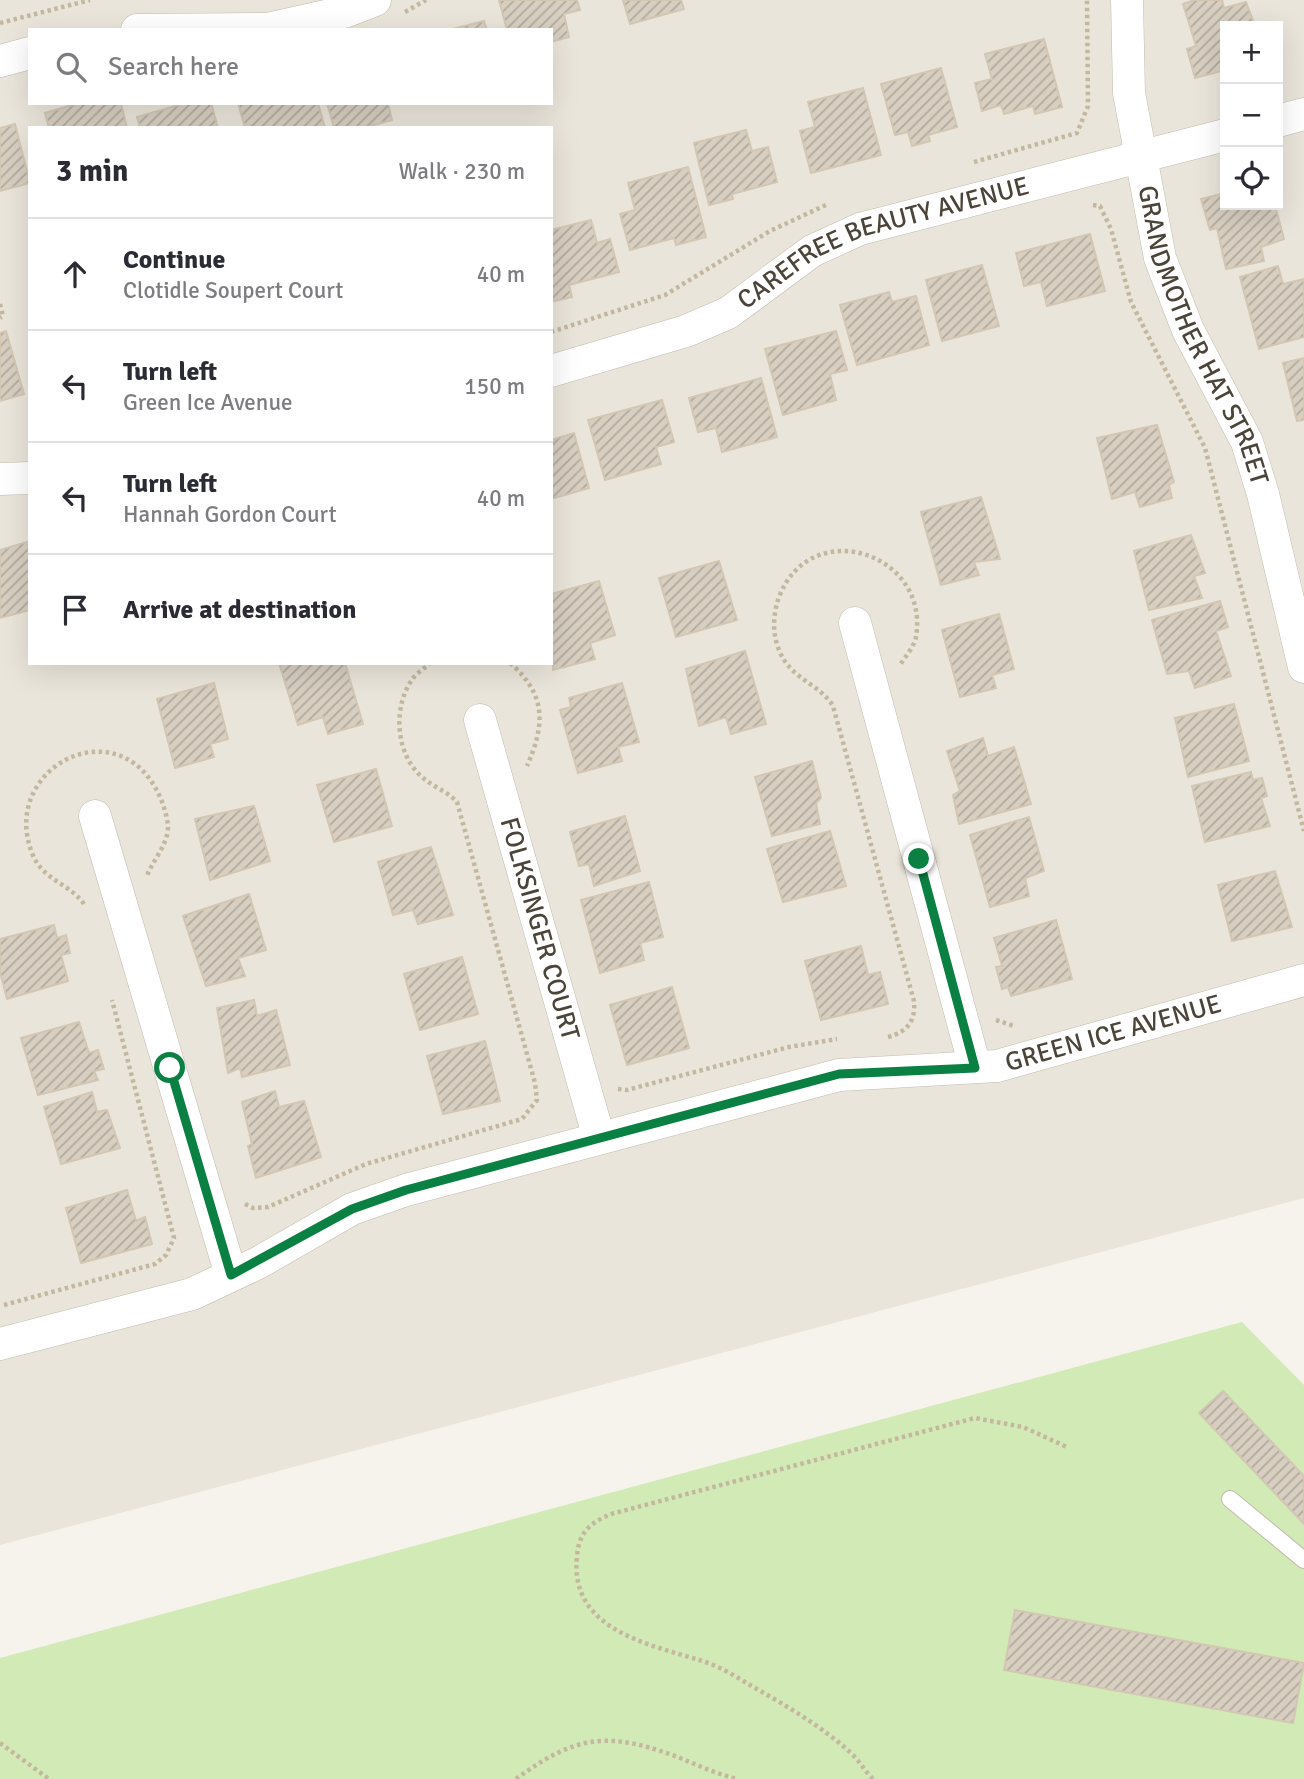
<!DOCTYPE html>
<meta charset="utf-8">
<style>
body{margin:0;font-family:Signika,sans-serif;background:#f7f7f7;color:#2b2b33}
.controls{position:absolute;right:21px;top:21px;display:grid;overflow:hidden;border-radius:0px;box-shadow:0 7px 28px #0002}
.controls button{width:63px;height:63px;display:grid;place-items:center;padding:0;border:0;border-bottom:2px solid #e1e1e2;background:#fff;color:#2b2b33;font:35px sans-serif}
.stop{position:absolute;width:21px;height:21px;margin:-16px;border:5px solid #0b8043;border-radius:50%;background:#fff}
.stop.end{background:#0b8043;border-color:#fff;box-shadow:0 2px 7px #0008}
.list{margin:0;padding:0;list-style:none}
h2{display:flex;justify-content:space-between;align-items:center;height:91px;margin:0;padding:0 28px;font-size:30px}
h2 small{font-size:23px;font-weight:400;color:#7c7c81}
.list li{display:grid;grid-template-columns:46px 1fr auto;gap:21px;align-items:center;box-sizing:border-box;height:112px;padding:0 28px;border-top:2px solid #e1e1e2}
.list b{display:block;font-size:26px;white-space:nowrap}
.list p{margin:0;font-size:23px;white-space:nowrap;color:#7c7c81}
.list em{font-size:23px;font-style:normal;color:#7c7c81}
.icon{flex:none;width:38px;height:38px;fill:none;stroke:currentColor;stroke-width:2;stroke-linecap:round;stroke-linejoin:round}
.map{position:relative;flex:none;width:1304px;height:1779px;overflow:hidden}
.search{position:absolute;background:#fff;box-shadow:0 7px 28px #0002;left:28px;top:28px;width:525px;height:77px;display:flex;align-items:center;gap:18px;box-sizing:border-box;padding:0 24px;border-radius:0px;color:#7c7c81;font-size:26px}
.panel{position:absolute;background:#fff;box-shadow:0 7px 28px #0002;left:28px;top:126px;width:525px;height:539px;border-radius:0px}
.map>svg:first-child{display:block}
.residential{fill:#eae5da;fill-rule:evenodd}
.green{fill:#d2eab5}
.building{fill:url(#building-hatch);stroke:#d3c7b4;stroke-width:2}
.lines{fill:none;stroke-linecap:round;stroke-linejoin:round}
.service-casing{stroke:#c2bbae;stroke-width:18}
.minor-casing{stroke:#c2bbae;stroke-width:33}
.path{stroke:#c4b79f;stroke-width:4.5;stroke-dasharray:3.5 3.5;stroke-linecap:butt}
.service{stroke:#fff;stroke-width:16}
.minor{stroke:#fff;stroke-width:32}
.route{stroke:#0b8043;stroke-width:9}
.labels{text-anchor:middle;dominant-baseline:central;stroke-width:5;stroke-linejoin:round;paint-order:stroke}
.street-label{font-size:26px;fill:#4b4439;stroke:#fff}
</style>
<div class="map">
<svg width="1304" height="1779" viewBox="0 0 1304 1779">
<defs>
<pattern id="building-hatch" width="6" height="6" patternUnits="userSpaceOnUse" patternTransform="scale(1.75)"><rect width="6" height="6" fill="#d8cfc1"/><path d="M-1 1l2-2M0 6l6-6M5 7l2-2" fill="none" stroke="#b1aa9e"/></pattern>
</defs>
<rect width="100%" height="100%" fill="#f6f3ec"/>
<path class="residential" d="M 0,0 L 1304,0 L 1304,1198 L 0,1545 ZM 1225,26 L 1278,26 L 1278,205 L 1225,205 ZM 30,30 L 551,30 L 551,103 L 30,103 ZM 30,128 L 551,128 L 551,663 L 30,663 Z"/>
<path class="green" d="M 1242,1322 L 1304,1385 L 1304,1779 L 0,1779 L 0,1658 Z"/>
<g class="building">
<path d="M 499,0 L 577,0 L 580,10 L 564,14 L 569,37 L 551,42 L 551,30 L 507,30 Z"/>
<path d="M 623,0 L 681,0 L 684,9 L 630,24 Z"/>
<path d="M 1195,0 L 1222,0 L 1224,8 L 1246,2 L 1255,26 L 1225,26 L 1225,70 L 1195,78 L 1187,49 L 1196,46 L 1183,4 Z"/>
<path d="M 484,21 L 487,30 L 449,30 Z"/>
<path d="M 1044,39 L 1062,107 L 1035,114 L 1033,106 L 1004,114 L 1001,105 L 982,111 L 975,83 L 992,79 L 985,54 Z"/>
<path d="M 941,68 L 957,127 L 928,135 L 930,141 L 912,146 L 908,132 L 895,135 L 881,84 Z"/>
<path d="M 863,88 L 881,155 L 811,173 L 800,131 L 815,127 L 808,102 Z"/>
<path d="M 79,103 L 121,103 L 127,128 L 49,128 L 45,113 Z"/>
<path d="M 186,103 L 211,103 L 218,128 L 140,128 L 137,117 Z"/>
<path d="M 238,103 L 318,103 L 325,128 L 245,128 Z"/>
<path d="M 327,103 L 388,103 L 392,120 L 363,128 L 334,128 Z"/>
<path d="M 15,124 L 30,183 L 0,191 L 0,128 Z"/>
<path d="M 746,130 L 752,151 L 768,147 L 777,182 L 732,194 L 733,199 L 709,205 L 694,143 Z"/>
<path d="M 688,167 L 706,237 L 676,245 L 674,238 L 630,250 L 620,214 L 635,210 L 628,183 Z"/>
<path d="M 1225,193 L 1225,205 L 1275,205 L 1284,239 L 1261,247 L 1264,261 L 1226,269 L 1217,228 L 1210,230 L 1201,199 Z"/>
<path d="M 591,220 L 597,243 L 610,239 L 619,272 L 569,285 L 572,297 L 551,302 L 551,230 Z"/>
<path d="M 1090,234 L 1105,291 L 1047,306 L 1041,282 L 1024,286 L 1016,253 Z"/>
<path d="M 982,265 L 999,326 L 942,341 L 926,280 Z"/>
<path d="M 1278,266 L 1283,284 L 1304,279 L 1304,337 L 1259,349 L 1240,277 Z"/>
<path d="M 889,292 L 892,302 L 916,296 L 929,345 L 857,365 L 840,305 Z"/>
<path d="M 6,331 L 24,394 L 0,401 L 0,333 Z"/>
<path d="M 836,331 L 847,370 L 830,374 L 836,400 L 783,415 L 765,349 Z"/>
<path d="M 1304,358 L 1304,420 L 1297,421 L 1283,363 Z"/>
<path d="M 761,378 L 777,437 L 722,452 L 716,428 L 698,432 L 689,398 Z"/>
<path d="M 662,400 L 674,442 L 656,447 L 661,464 L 605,480 L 588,420 Z"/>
<path d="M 1157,425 L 1174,482 L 1169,485 L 1172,498 L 1140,507 L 1135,492 L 1112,499 L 1097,438 Z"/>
<path d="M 574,433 L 589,488 L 551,499 L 551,440 Z"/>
<path d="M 981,497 L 1000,559 L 974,562 L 979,575 L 941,585 L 921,512 Z"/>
<path d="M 1191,535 L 1205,573 L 1194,576 L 1202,598 L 1149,610 L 1134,551 Z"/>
<path d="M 27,542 L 30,553 L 30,610 L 0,618 L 0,550 Z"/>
<path d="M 719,561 L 737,620 L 676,637 L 659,578 Z"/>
<path d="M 599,581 L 615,635 L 590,643 L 595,659 L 553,670 L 551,594 Z"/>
<path d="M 1220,601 L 1228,627 L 1216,631 L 1231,676 L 1195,688 L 1189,671 L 1167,674 L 1152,620 Z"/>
<path d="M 999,614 L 1014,669 L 992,675 L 996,688 L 960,697 L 942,630 Z"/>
<path d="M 745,651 L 766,724 L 731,734 L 726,717 L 699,726 L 686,669 Z"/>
<path d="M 279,663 L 345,663 L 363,724 L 328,734 L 323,717 L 298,725 Z"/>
<path d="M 214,683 L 228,739 L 210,744 L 214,757 L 175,768 L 157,699 Z"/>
<path d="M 622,683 L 639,742 L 618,747 L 622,761 L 578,773 L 560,710 L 571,707 L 569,698 Z"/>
<path d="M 1234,704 L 1249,761 L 1188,777 L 1175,718 Z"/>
<path d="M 983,738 L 988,756 L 1014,747 L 1031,804 L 959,824 L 953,795 L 960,791 L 947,751 Z"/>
<path d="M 812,761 L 821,798 L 816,803 L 820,824 L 772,836 L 755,777 Z"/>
<path d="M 376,769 L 392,826 L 334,842 L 317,785 Z"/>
<path d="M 1251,772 L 1253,780 L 1262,778 L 1267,796 L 1261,798 L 1270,826 L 1205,842 L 1192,786 Z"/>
<path d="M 254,806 L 270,861 L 210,880 L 195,819 Z"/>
<path d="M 625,816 L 640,871 L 594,886 L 589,864 L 579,866 L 570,832 Z"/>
<path d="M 1029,817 L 1044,871 L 1025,878 L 1029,896 L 990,907 L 970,835 Z"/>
<path d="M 830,831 L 846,886 L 783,902 L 767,849 Z"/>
<path d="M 431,847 L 453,915 L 418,924 L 413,910 L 393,915 L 378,862 Z"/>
<path d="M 1275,871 L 1292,927 L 1232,941 L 1218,885 Z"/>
<path d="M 649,882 L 663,937 L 640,943 L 644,960 L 600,973 L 581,900 Z"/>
<path d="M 249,894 L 266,950 L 238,958 L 245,976 L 206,986 L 183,916 Z"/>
<path d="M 1056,920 L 1072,979 L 1011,996 L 1008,987 L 1002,989 L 996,967 L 1002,966 L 994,938 Z"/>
<path d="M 54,925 L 57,938 L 66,935 L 70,953 L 61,955 L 68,981 L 7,999 L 0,972 L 0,939 Z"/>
<path d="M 861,946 L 868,975 L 880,972 L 888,1004 L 821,1020 L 805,961 Z"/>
<path d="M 462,957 L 478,1014 L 420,1030 L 404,974 Z"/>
<path d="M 672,987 L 689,1048 L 627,1065 L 610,1005 Z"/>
<path d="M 254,1000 L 257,1016 L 276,1010 L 290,1065 L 242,1077 L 240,1068 L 228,1073 L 217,1008 Z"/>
<path d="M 79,1022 L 89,1053 L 98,1050 L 104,1069 L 94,1071 L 98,1080 L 38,1095 L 21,1038 Z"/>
<path d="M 485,1041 L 500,1101 L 443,1114 L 427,1056 Z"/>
<path d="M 275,1091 L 279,1107 L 304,1101 L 321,1157 L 256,1178 L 248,1146 L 252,1144 L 242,1102 Z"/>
<path d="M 92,1092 L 97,1112 L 107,1110 L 120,1148 L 61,1164 L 44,1107 Z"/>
<path d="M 127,1190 L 136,1221 L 145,1217 L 152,1244 L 81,1263 L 66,1208 Z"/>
<path d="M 1223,1391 L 1304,1476 L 1304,1524 L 1199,1413 Z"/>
<path d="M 1015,1610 L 1304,1663 L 1293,1723 L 1004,1670 Z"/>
</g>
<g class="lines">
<g class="service-casing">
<path id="service" d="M 1230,1499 L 1304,1560"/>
</g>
<g class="minor-casing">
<g id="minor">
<path id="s1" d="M 1127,0 L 1129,93 L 1160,258 L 1188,330 L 1247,442 L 1263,494 L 1304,667"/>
<path d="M 137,30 L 267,29 L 344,12 L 375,0"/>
<path d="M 0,61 L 30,53"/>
<path d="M 1278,121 L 1304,114"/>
<path id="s2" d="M 551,371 L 686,331 L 728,313 L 812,251 L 860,229 L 1225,135"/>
<path d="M 0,479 L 30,478"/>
<path d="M 855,623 L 975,1067"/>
<path id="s3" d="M 480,720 L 599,1138"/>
<path d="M 95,816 L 231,1275"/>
<path id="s4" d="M 0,1344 L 192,1294 L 258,1263 L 352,1209 L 406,1190 L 839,1075 L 997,1066 L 1304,980"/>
</g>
</g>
<g class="path">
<path d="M 405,12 L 426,0"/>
<path d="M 0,23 L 90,0"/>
<path d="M 974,162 L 1077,133 L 1088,106 L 1087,0"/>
<path d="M 1093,205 L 1100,206 L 1111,229 L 1131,302 L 1205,448 L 1304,831"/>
<path d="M 0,304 L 3,316 L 0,318"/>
<path d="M 551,332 L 665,295 L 770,231 L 828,204"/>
<path d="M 510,663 C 547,695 545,725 527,766"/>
<path d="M 84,904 C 69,883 42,880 32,853 C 0,771 110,710 155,787 C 162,799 167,814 168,827 C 168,845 152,861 147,876"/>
<path d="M 996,1020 L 1014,1026"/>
<path d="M 888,1037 C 907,1032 916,1021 914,1001 L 833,706 C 820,684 790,679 779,650 C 772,633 773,614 779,597 C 811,514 930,553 916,637 C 914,647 905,657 900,665"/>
<path d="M 618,1089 L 627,1090 L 789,1047 L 837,1039"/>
<path d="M 245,1204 L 253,1208 L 268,1207 L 366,1164 L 522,1119 L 537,1100 L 535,1083 L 457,802 C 447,791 433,787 422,777 C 395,754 392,705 414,677 C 418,672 425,668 430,663"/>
<path d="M 4,1305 L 155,1264 L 166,1255 L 174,1238 L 112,1000"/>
<path d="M 0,1743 L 49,1779"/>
<path d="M 516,1779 C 572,1738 604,1730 672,1755 C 694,1763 715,1774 738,1779"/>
<path d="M 873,1779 C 865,1771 860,1762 852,1754 C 823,1727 785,1705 750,1685 C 735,1676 719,1666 702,1661 C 648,1644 569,1630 577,1556 C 579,1532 590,1523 611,1514 L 975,1418 L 1023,1427 L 1067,1447"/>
</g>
<use href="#service" class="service"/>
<use href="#minor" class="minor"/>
</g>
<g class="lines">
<path class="route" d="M 170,1068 L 231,1275 L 352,1209 L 406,1190 L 839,1074 L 975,1068 L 919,859"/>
</g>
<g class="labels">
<g class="street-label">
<text stroke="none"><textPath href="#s2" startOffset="360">CAREFREE BEAUTY AVENUE</textPath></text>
<text stroke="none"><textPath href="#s1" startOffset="348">GRANDMOTHER HAT STREET</textPath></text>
<text stroke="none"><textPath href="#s3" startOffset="217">FOLKSINGER COURT</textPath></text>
<text stroke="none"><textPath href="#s4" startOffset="1164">GREEN ICE AVENUE</textPath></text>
</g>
</g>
</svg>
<div class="controls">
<button>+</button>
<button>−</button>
<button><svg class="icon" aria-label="locate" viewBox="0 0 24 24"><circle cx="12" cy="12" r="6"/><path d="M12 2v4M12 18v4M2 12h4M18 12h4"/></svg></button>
</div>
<div class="stop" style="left:170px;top:1068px"></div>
<div class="stop end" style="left:919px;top:859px"></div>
<div class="search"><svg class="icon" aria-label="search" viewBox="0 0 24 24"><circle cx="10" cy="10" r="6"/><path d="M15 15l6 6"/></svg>Search here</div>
<section class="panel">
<h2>3 min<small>Walk · 230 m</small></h2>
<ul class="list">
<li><svg class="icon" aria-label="ahead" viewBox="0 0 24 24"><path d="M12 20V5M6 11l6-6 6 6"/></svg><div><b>Continue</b><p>Clotidle Soupert Court</p></div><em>40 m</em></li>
<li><svg class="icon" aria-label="left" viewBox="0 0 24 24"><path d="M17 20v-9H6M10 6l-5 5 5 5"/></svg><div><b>Turn left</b><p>Green Ice Avenue</p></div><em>150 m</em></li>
<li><svg class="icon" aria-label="left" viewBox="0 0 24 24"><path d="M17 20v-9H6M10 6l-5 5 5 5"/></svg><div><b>Turn left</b><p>Hannah Gordon Court</p></div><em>40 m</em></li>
<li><svg class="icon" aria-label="arrive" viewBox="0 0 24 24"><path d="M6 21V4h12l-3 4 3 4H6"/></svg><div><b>Arrive at destination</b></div></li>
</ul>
</section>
</div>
